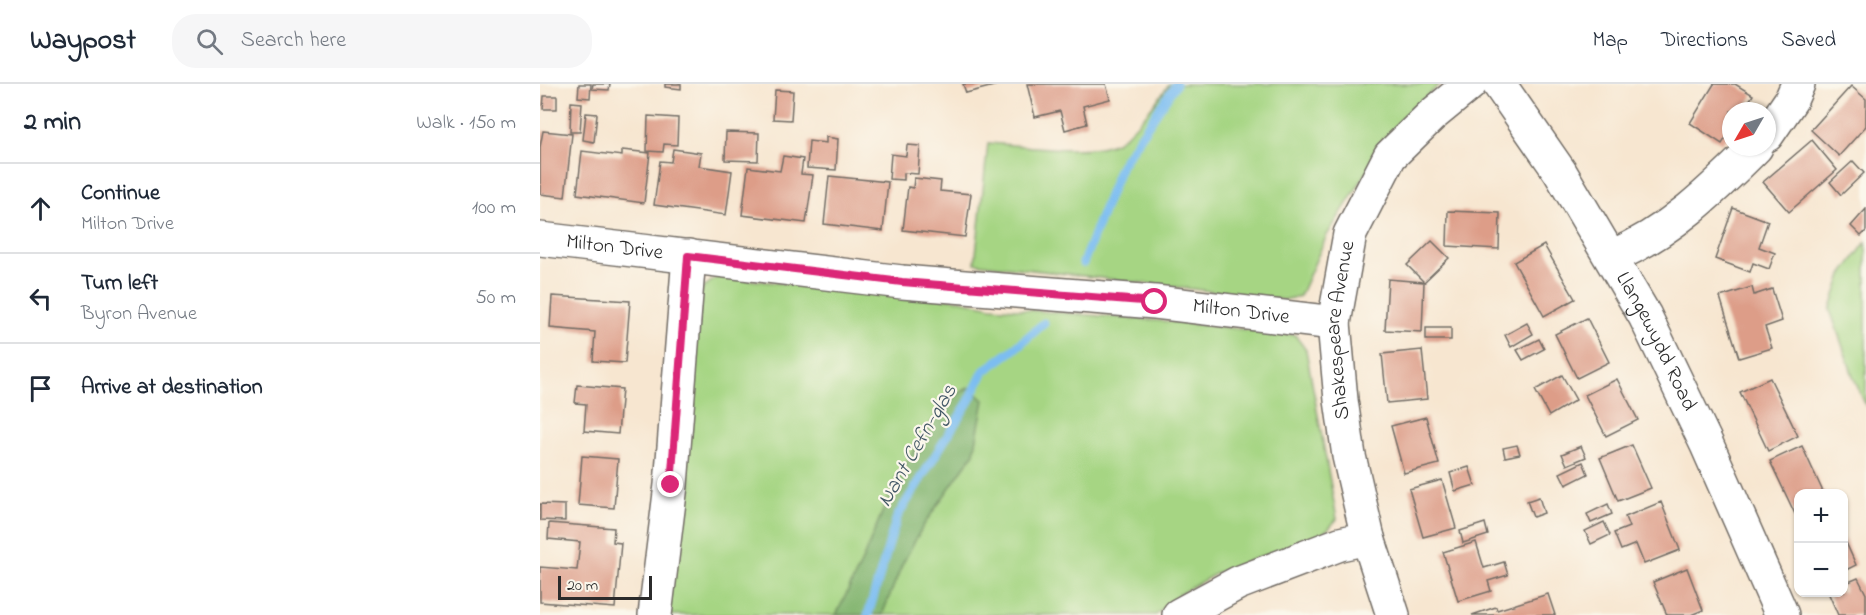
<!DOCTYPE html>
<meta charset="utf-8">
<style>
body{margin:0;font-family:"Indie Flower",sans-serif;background:#f6f6f7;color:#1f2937}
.controls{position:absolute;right:18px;bottom:18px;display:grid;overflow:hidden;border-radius:12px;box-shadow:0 2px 4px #0004}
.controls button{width:54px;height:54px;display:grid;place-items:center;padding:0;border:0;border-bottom:2px solid #e0e1e3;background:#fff;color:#1f2937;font:30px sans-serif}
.compass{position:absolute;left:1182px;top:18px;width:54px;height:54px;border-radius:50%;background:#fff;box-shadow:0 2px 4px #0004;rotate:231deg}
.scale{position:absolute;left:18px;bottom:15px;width:94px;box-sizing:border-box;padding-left:6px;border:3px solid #2b2b2b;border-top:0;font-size:16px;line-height:21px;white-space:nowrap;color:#2b2b2b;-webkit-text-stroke:4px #fbf7ec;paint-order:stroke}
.stop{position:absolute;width:18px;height:18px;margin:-14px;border:4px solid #db2777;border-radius:50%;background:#fff}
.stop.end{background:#db2777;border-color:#fff;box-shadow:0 2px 6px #0008}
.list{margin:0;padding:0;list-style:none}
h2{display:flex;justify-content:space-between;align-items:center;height:78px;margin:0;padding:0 24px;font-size:26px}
h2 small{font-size:20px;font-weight:400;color:#747a83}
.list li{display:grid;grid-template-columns:39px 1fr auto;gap:18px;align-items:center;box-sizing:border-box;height:90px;padding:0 24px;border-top:2px solid #e0e1e3}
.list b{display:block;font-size:22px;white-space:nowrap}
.list p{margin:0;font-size:20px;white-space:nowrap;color:#747a83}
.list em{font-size:20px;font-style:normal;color:#747a83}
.icon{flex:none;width:33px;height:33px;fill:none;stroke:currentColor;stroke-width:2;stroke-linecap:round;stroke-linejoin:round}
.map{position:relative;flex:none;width:1326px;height:531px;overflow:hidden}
header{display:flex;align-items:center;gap:36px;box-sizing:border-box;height:84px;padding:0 30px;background:#fff;border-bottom:2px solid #e0e1e3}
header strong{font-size:28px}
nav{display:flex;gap:33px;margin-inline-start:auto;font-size:21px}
.search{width:420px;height:54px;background:#f6f6f7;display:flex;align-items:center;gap:15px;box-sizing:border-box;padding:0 21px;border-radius:24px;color:#747a83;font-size:22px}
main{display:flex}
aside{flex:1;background:#fff}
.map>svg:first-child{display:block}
.green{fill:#a6d583;stroke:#688057;stroke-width:1.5}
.forest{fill:#84b671;stroke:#58704e;stroke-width:1.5}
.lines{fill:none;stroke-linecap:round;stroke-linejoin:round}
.stream{stroke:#7cbdf1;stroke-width:9}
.building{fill:#dd9d88}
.minor-casing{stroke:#726c65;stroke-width:36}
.minor{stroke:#fff;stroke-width:33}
.route{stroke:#db2777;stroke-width:8}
.labels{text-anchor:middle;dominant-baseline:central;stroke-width:4.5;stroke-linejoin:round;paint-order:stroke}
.street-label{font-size:21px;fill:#2b2b2b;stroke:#fbf7ec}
.water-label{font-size:22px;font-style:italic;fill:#435766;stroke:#fbf7ec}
</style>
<header>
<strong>Waypost</strong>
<div class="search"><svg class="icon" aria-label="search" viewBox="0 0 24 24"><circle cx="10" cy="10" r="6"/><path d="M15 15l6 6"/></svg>Search here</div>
<nav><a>Map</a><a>Directions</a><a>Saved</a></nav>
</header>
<main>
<aside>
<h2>2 min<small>Walk · 150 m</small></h2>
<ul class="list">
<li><svg class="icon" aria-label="ahead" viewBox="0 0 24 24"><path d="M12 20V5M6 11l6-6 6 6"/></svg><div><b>Continue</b><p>Milton Drive</p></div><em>100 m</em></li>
<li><svg class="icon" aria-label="left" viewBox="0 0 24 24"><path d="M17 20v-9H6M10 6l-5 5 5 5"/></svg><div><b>Turn left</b><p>Byron Avenue</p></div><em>50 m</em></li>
<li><svg class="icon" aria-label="arrive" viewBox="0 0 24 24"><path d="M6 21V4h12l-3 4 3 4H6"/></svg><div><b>Arrive at destination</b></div></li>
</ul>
</aside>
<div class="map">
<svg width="1326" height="531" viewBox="0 0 1326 531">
<rect width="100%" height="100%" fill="#fbf7ec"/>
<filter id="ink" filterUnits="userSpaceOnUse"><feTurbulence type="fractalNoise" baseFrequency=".0167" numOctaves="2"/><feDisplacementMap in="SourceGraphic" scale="12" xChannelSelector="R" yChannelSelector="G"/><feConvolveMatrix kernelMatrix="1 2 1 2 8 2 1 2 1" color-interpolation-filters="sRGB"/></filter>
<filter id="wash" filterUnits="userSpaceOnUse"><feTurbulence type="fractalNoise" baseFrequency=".008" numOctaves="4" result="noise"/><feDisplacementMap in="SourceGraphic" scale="24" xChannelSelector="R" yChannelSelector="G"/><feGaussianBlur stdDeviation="1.35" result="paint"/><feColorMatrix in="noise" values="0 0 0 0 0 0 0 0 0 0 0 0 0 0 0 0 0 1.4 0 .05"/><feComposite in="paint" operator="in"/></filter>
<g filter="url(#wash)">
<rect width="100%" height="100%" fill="#f7e6d0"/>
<g class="green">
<path d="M 629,0 L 900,0 L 856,42 L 787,151 L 760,212 L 744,216 L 435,179 L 448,59 C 480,61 549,72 576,58 C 589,52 621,13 629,0 Z"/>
<path d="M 1326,158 L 1326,323 L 1313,292 L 1290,226 L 1302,191 Z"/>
<path d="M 177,193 L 421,216 L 451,223 L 635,238 L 755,251 L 766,266 L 797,435 L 789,444 L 779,451 L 679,488 L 639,510 L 616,531 L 128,531 L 155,219 L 164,203 Z"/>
</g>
<path class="forest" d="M 429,303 L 444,316 L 434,369 L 383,442 L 362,481 L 342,531 L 296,531 L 320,482 L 356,395 L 404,319 Z"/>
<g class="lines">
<g class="stream">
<path d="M 543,179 L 581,81 L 636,0"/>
<path d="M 328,531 L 357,433 L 429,317 L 444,287 L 473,266 L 504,239"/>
</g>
</g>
<g id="blocks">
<g class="building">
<path d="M 39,0 L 51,0 L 50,14 L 38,13 Z"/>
<path d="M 53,0 L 70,0 L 69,6 L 52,5 Z"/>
<path d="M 125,0 L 141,0 L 141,5 L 125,3 Z"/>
<path d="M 423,0 L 458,0 L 458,1 L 426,9 Z"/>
<path d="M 487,0 L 566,0 L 570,15 L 543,22 L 547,40 L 525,46 L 520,27 L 495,33 Z"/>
<path d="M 1174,0 L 1195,0 L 1213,11 L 1203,27 L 1191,27 L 1191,46 L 1182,60 L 1150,39 Z"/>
<path d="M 1311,2 L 1326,15 L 1326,42 L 1299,72 L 1271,46 Z"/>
<path d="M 235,6 L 253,7 L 251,36 L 233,35 Z"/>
<path d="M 4,12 L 17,12 L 17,25 L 3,25 Z"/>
<path d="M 31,18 L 42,19 L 40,48 L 30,48 Z"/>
<path d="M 46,29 L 57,30 L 54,58 L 43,56 Z"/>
<path d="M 108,32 L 138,34 L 137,61 L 124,60 L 123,68 L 107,67 Z"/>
<path d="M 3,47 L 32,50 L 25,113 L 0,110 L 0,63 Z"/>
<path d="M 186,48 L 219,49 L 218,77 L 185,76 Z"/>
<path d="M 286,53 L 298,55 L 296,86 L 267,84 L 269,57 L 286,59 Z"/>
<path d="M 1272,56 L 1297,86 L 1249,128 L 1223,98 Z"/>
<path d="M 367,61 L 380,62 L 378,90 L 364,89 L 364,96 L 349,95 L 351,70 L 366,72 Z"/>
<path d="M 133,65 L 161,69 L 159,82 L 192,87 L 186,131 L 114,121 L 120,77 L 131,78 Z"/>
<path d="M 82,66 L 110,69 L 104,119 L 37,110 L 42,67 L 82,72 Z"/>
<path d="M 243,72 L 263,75 L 261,90 L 273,91 L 266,139 L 202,131 L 208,83 L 240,87 Z"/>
<path d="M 1313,77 L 1324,89 L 1301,111 L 1290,98 Z"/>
<path d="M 289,92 L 348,98 L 343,147 L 284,140 Z"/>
<path d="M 374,94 L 401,97 L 400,107 L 431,110 L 425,153 L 363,146 L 368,103 L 373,104 Z"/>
<path d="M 1193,124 L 1228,137 L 1219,163 L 1235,169 L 1229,185 L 1213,179 L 1210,188 L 1175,175 Z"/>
<path d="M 1326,125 L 1326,147 L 1321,152 L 1311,142 Z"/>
<path d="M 908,127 L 960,129 L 959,165 L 907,162 Z"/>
<path d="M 892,157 L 909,174 L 884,198 L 882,248 L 845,246 L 848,195 L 884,198 L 867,181 Z"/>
<path d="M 1004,161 L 1035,215 L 1004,232 L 974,178 Z"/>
<path d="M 1212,203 L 1214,211 L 1232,205 L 1242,237 L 1225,243 L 1232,264 L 1199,274 L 1180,213 Z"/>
<path d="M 12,212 L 90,217 L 85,279 L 53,277 L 55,248 L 10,244 Z"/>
<path d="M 1047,234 L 1069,278 L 1037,294 L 1015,250 Z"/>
<path d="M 987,239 L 993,250 L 971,263 L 965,251 Z"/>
<rect x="886" y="244" width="25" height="12"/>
<path d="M 999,255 L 1004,265 L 983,276 L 977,266 Z"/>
<path d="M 882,266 L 887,315 L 847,319 L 842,270 Z"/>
<path d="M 1022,291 L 1036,316 L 1009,332 L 995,306 Z"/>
<path d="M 1230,294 L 1258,352 L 1228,367 L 1200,308 Z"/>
<path d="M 1077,295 L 1098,336 L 1066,352 L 1045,311 Z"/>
<path d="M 37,301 L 82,305 L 78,350 L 44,347 L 46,320 L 35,319 Z"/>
<path d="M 886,333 L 899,380 L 864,389 L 851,342 Z"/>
<path d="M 977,361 L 980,370 L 965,373 L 963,364 Z"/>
<path d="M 1092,361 L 1111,404 L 1078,417 L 1060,374 Z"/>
<path d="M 1041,362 L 1046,373 L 1027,381 L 1022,370 Z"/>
<path d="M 1262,362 L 1284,410 L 1258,410 L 1258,428 L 1255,430 L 1230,377 Z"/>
<path d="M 42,372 L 78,375 L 74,424 L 38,421 Z"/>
<path d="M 1043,378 L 1048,390 L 1026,401 L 1020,389 Z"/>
<path d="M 929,383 L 935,401 L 915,407 L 910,389 Z"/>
<path d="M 902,396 L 916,444 L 883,453 L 869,405 Z"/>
<path d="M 999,413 L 1004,429 L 993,433 L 987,417 Z"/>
<path d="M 1121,418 L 1140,466 L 1104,480 L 1096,460 L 1081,466 L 1074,449 L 1089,443 L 1085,433 Z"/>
<path d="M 0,420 L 25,421 L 25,437 L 0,436 Z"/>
<path d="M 1068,420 L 1072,430 L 1051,439 L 1047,430 Z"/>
<path d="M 1064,438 L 1070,451 L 1051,460 L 1045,447 Z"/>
<path d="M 9,439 L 74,444 L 73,458 L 81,459 L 75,524 L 0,518 L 0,483 L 37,486 L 40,458 L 8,455 Z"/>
<path d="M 945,439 L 948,451 L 923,459 L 920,447 Z"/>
<path d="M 1304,454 L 1316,481 L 1304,487 Z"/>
<path d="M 936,458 L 944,484 L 964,478 L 968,491 L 948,497 L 951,507 L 918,517 L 903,468 Z"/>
<path d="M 1147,484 L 1163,526 L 1151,531 L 1127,531 L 1113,498 Z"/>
<path d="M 1318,494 L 1326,510 L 1326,531 L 1298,531 L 1288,508 L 1304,508 L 1304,500 Z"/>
<path d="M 1008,510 L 1015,531 L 932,531 L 956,523 L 957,526 Z"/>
</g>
</g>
</g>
<g filter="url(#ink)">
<use href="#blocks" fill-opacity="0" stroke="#726c65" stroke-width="1.5"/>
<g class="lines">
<g class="minor-casing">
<g id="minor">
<path id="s1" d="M 959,0 L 1020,88 L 1105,232 L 1167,361 L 1242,531"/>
<path d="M 1227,51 L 1251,16 L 1258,0"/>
<path id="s2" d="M 0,155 L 362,198 L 615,218 L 794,239"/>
<path d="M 1071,173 C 1129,149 1172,107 1216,63"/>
<path d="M 115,531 L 131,401 L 149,172"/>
<path d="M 639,531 L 698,499 L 800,460 L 828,454"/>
<path id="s3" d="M 853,531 L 828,454 L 809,372 L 801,316 L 794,239 L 810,150 L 850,72 L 891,32 L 930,0"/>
</g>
</g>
<use href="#minor" class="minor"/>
</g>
</g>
<g class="lines" filter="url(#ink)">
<path class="route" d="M 131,401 L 148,172 L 362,198 L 615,218"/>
</g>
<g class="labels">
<g class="street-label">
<text stroke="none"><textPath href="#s2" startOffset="75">Milton Drive</textPath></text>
<text stroke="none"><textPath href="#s2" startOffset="705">Milton Drive</textPath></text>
<text stroke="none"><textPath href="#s3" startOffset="292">Shakespeare Avenue</textPath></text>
<text stroke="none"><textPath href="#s1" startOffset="302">Llangewydd Road</textPath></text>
</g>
<g class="water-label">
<text transform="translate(378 362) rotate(-60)">Nant Cefn-glas</text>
</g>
</g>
</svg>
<div class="controls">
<button>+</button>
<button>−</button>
</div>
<svg class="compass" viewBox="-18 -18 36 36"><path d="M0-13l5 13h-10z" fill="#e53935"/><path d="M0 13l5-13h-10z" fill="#747a83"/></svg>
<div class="scale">20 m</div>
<div class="stop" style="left:615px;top:218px"></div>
<div class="stop end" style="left:131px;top:401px"></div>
</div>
</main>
